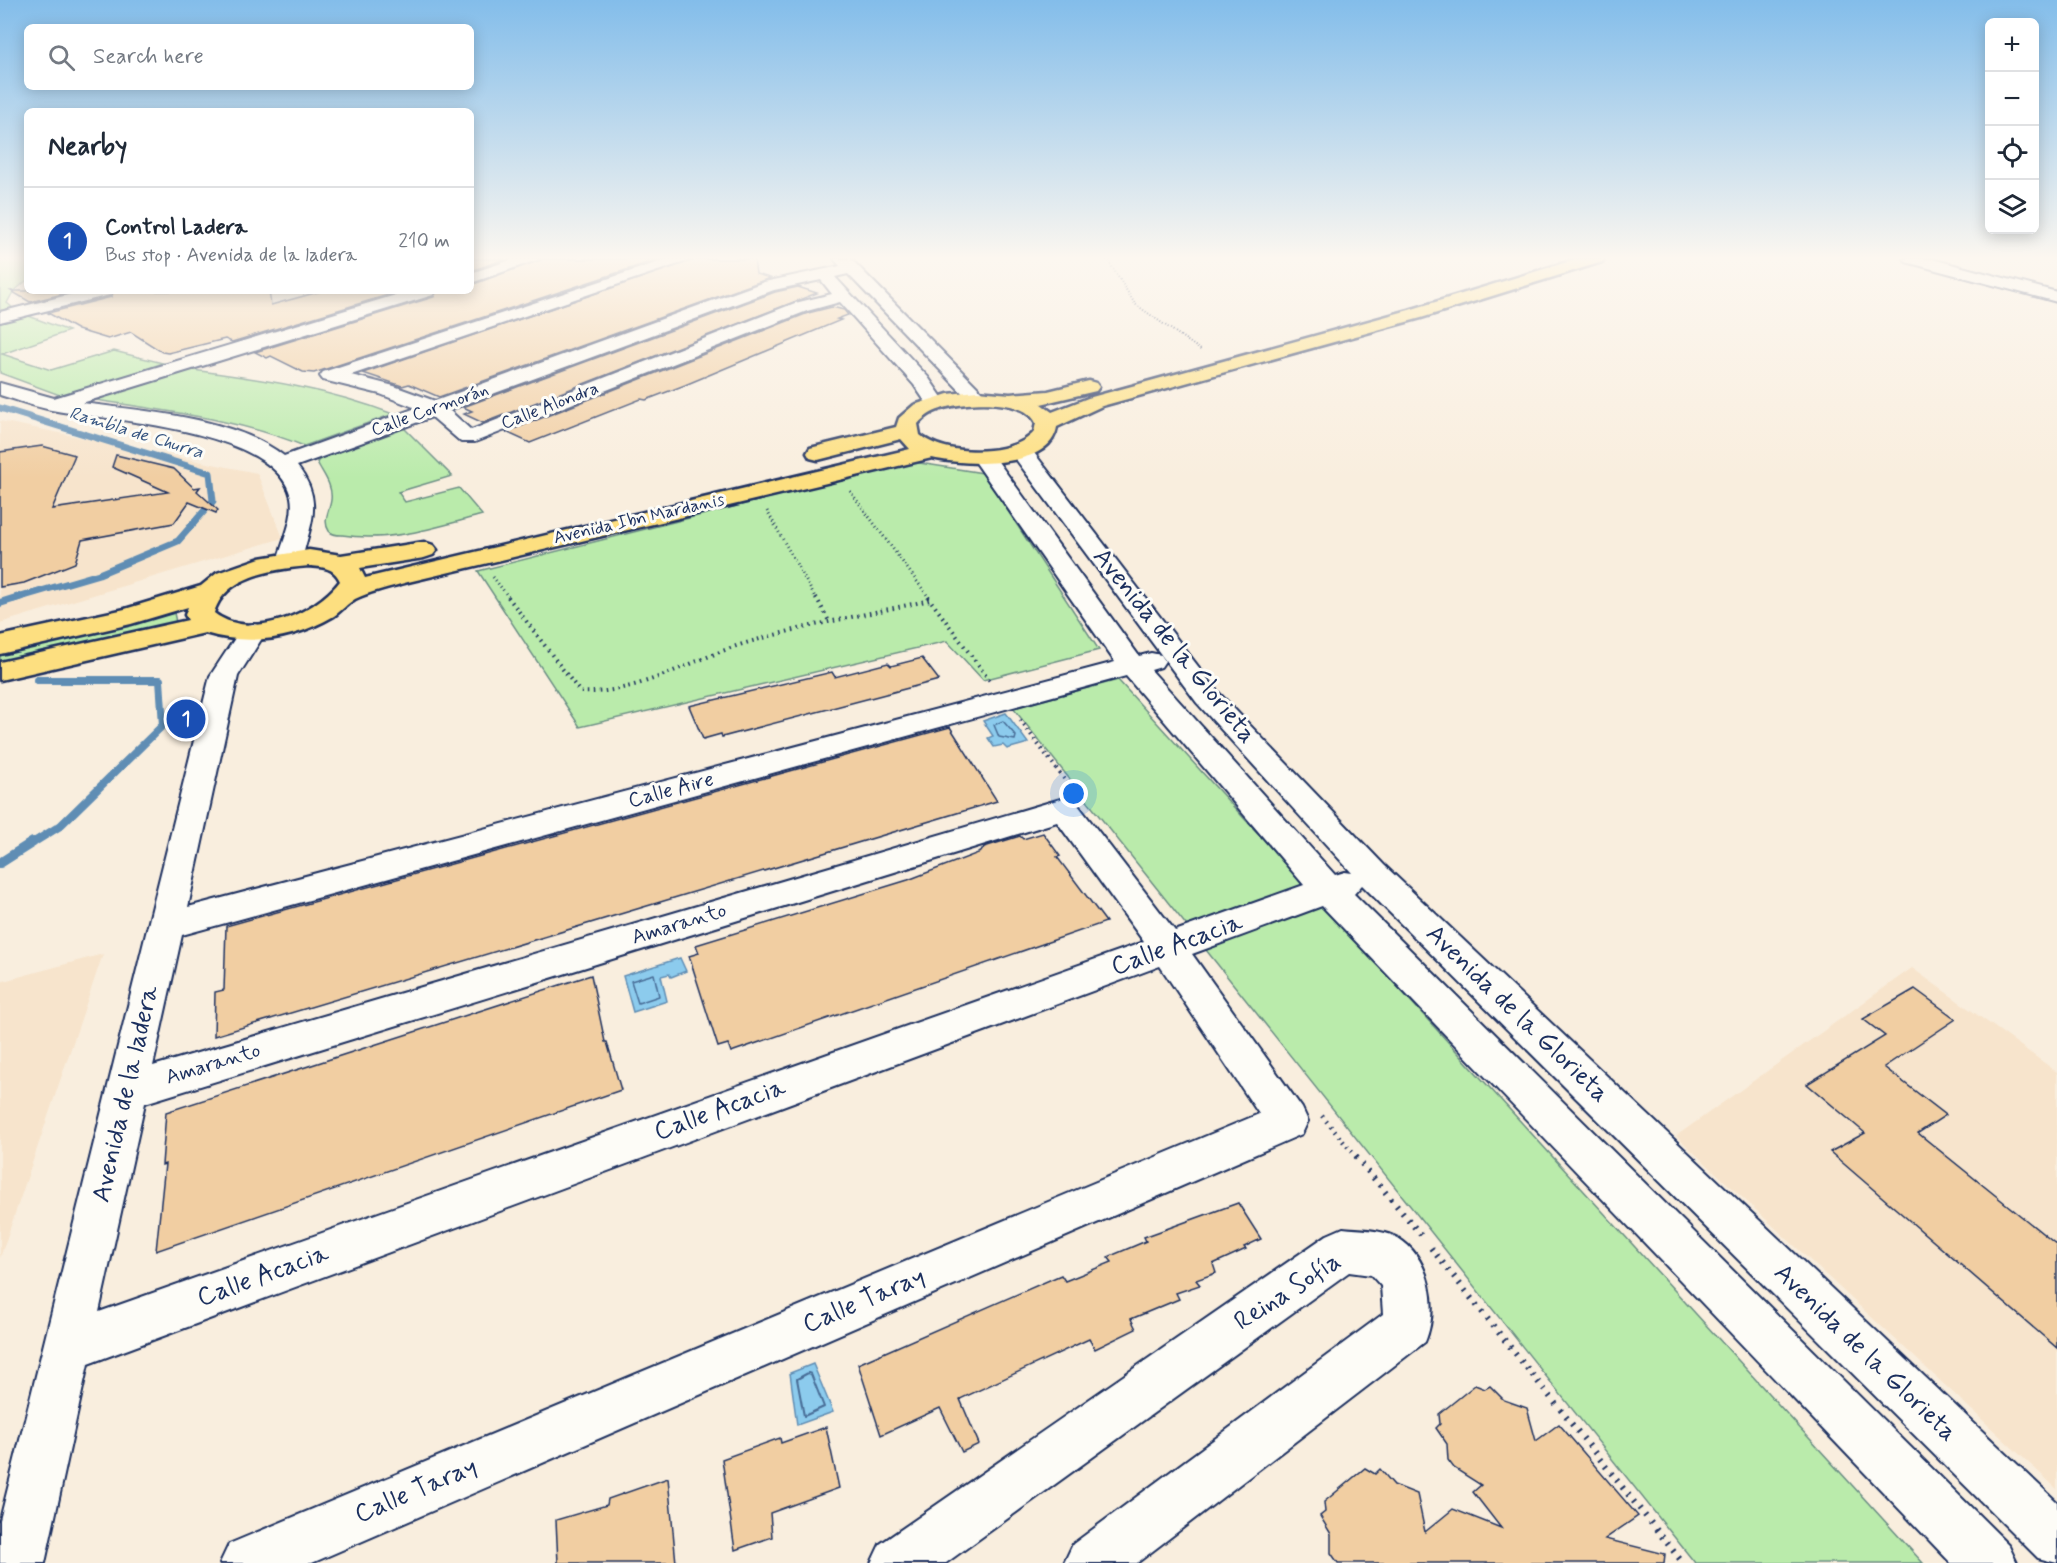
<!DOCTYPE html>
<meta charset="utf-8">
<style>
body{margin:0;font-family:Mynerve,sans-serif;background:#f2f2f3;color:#1f2937}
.controls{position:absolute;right:18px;top:18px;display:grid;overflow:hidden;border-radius:9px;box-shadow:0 3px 15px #0003}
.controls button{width:54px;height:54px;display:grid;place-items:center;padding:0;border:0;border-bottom:2px solid #e0e1e3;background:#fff;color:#1f2937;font:30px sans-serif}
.you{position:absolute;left:1074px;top:794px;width:21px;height:21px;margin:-15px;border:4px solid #fff;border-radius:50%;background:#1a73e8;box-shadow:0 0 0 9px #1a73e833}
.badge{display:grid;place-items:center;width:39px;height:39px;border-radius:50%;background:#2563eb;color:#fff;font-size:20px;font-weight:700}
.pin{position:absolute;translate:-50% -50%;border:3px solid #fff;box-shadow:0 2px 6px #0006}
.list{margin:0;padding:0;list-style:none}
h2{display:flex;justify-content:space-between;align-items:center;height:78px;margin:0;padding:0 24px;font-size:26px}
h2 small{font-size:20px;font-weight:400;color:#747a83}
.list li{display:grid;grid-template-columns:39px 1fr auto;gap:18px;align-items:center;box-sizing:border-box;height:108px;padding:0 24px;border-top:2px solid #e0e1e3}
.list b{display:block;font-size:22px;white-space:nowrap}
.list p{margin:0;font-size:20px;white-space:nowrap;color:#747a83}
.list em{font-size:20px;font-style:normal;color:#747a83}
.icon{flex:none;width:33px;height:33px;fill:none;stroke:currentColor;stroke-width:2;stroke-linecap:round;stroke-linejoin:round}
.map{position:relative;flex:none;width:2057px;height:1563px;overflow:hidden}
.search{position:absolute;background:#fff;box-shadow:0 3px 15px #0003;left:24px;top:24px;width:450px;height:66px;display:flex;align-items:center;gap:15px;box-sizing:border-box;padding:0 21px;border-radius:9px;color:#747a83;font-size:22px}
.panel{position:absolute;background:#fff;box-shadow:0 3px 15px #0003;left:24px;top:108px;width:450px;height:186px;border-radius:9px}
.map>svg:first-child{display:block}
.built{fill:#f7e4cc}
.green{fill:#baebab;stroke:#6a8d84;stroke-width:1.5}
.water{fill:#8ccbed;stroke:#5f8db4;stroke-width:1.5}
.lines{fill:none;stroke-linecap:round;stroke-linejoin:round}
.shore-far1{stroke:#486d97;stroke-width:1.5}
.shore{stroke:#486d97;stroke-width:2}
.stream-far2{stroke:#5f8db4;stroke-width:7}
.stream-far1{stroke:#5f8db4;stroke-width:8}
.stream{stroke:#5f8db4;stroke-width:10}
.building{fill:#f1cea2;stroke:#1b2f5e;stroke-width:1.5}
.street-casing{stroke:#1b2f5e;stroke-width:4}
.primary-casing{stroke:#1b2f5e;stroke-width:5}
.path-far4{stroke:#1b2f5e;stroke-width:2;stroke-dasharray:1 2;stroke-linecap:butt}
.path-far3{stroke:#1b2f5e;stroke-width:3;stroke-dasharray:1 3;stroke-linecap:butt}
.path-far2{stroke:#1b2f5e;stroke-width:4;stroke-dasharray:1.5 4.5;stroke-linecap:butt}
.path-far1{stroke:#1b2f5e;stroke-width:4.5;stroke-dasharray:1.5 5;stroke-linecap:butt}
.path{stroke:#1b2f5e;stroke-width:6;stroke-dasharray:2 7;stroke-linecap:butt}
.street{fill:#fdfcf7;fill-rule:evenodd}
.primary{fill:#fddf80;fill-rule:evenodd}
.labels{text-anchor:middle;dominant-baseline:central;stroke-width:6;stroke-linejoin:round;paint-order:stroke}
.far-street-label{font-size:18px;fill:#1b2f5e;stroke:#fdfcf7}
.far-water-label{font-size:18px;font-style:italic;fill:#375682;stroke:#fdfcf7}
.street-label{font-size:21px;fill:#1b2f5e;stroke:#fdfcf7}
.near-street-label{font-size:26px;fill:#1b2f5e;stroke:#fdfcf7}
</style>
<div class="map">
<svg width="2057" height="1563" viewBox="0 0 2057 1563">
<rect width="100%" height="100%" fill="#f9eede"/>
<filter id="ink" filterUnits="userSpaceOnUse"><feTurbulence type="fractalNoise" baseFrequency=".0167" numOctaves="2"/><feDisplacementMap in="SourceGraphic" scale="12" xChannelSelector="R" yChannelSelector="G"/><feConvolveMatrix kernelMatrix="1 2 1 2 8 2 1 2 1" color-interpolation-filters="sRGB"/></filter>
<g filter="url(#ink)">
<g class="built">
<path d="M 0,421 L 257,473 L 283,538 L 0,623 Z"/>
<path d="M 103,954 L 0,1258 L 0,982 Z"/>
<path d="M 1912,968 L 2057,1072 L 2057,1489 L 1676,1136 Z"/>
</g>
<g class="green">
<path d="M 0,259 L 27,259 L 27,280 L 13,292 L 7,303 L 13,308 L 0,311 Z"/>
<path d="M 26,315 L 69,331 L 2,354 L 51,370 L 114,351 L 163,363 L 65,397 L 0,373 L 0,323 Z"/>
<path d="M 186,369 C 259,379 323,387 393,414 L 304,446 C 235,418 163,411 90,399 Z"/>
<path d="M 404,428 L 452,476 L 398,492 L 405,502 L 459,488 L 482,515 C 436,527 390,543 342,535 C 337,535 332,535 329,531 C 322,521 330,510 331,500 C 333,485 323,474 317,462 L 323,457 Z"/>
<path d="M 913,462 L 983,473 L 1099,650 L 983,680 L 947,641 L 580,727 L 478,571 Z"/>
<path d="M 174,613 L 176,622 L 0,662 L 0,654 Z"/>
<path d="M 1118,680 L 1923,1563 L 1695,1563 L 1013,708 Z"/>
</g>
<g class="water">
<path d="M 1006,713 L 1028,743 L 1007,749 L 1003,745 L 994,747 L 988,738 L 993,736 L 983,721 Z"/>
<path d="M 680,958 L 686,971 L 671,977 L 669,974 L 661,976 L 667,1001 L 633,1012 L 623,976 Z"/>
<path d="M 813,1364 L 833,1412 L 797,1425 L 790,1373 Z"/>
</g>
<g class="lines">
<g class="shore-far1">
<path d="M 1003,721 L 1016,736 L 1015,740 L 999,737 L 994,725 Z"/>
<path d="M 654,974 L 659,996 L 638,1003 L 631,981 Z"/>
</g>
<path class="shore" d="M 808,1373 L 811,1374 L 824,1407 L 804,1416 L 797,1379 Z"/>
<path class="stream-far2" d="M 0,408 L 210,473 L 213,501 L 178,541 L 99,574 L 14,599"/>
<g class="stream-far1">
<path d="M 0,603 L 19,597"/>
<path d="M 31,844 L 60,826 L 163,725 L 160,680 L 37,680"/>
</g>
<path class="stream" d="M 0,863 L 33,842"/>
</g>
<g class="building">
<path d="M 471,259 L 505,259 L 471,271 Z"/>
<path d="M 542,259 L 659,259 L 314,373 L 303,372 L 271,356 L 267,358 L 255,352 L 434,297 L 437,291 L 471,291 L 471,285 Z"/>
<path d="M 695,259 L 754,259 L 756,274 L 770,278 L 439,397 L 409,384 L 402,386 L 363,373 Z"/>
<path d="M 798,287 L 817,293 L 483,423 L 464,414 L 472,411 L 463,407 L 775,292 Z"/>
<path d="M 11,291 L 75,291 L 30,302 Z"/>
<path d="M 114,291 L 269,291 L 271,305 L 322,291 L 401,291 L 232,342 L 225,339 L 168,353 L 162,352 L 131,332 L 108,339 L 78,330 L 48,313 L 111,297 Z"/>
<path d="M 832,307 L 844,310 L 848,315 L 837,319 L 841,320 L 685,385 L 646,400 L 641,399 L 530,443 L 506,432 L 808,313 Z"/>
<path d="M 42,446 L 75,455 L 52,509 L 168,492 L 112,467 L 116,455 L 174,469 L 194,488 L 200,487 L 197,491 L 218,510 L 216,513 L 189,502 L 174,523 L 82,540 L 75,563 L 24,583 L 0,587 L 0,452 Z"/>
<path d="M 922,658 L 939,680 L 722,737 L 721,734 L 703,739 L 689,706 L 832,672 L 835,677 L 888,663 L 891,666 Z"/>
<path d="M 950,727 L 997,801 L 214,1036 L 215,992 L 224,990 L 226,926 Z"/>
<path d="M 1043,833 L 1060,856 L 1057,857 L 1106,922 L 731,1052 L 728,1044 L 718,1047 L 689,956 L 699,953 L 696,945 L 908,880 L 981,852 L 984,847 L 1020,836 L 1023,839 Z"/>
<path d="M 591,975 L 605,1042 L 607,1042 L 621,1090 L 156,1251 L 165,1164 L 162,1165 L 166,1112 Z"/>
<path d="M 1915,989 L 1956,1019 L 1884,1067 L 1946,1115 L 1918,1133 L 2057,1245 L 2057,1348 L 1830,1152 L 1865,1133 L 1807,1084 L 1885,1036 L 1863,1019 Z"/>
<path d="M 1238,1203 L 1261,1239 L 1244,1247 L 1246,1249 L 1213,1264 L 1216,1273 L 1196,1280 L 1200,1285 L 1176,1293 L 1179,1299 L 1131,1319 L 1136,1329 L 1095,1349 L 1089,1339 L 960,1399 L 979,1444 L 962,1452 L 940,1408 L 881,1435 L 858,1364 L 1061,1275 L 1065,1281 L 1112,1262 L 1108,1257 L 1146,1241 L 1144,1237 Z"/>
<path d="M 1475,1385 L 1485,1389 L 1490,1386 L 1504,1400 L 1527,1408 L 1536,1441 L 1559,1424 L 1638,1516 L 1605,1539 L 1665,1554 L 1664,1563 L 1338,1563 L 1331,1553 L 1331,1534 L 1320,1516 L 1325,1512 L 1324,1502 L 1365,1468 L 1375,1474 L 1380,1469 L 1394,1485 L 1417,1494 L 1425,1532 L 1453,1509 L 1501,1528 L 1473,1492 L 1481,1485 L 1454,1468 L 1448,1460 L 1447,1444 L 1436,1428 L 1440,1424 L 1439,1414 Z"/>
<path d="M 826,1427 L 839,1488 L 770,1513 L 772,1537 L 735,1550 L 722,1459 L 780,1438 L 781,1443 Z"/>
<path d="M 668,1478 L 676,1563 L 558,1563 L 556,1520 L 607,1505 L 608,1499 Z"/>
</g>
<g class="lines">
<g class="street-casing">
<g id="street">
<path d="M 514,259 L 540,259 L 471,283 L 471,273 Z"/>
<path d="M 668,259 L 693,259 L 351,375 L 394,386 L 435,401 L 764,282 L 840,266 L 834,259 L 851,259 L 987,397 L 984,401 L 970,401 L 848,274 L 835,277 L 928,377 L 946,403 L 943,407 L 929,407 L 914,385 L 840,302 L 807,311 L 475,442 L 461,442 L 432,417 L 297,466 C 324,500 311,522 302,559 L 299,564 L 290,566 L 281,564 L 278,559 C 283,540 295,517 291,497 C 275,429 114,421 57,411 C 38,408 19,401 0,395 L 0,383 L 54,398 L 409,291 L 435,291 L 433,295 L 82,403 C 144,411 234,417 284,456 L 416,408 L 380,394 L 323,380 L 320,376 L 323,372 ZM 821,280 L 832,294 L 795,303 L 471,430 L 449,410 L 774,290 Z"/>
<path d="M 1904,259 L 1932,259 L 2057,292 L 2057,302 L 1906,262 Z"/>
<path d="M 84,291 L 112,291 L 110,295 L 0,322 L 0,312 Z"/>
<path d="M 1020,444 L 1028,445 L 1217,691 L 1384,865 L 2057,1502 L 2057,1563 L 2038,1558 L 1362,885 L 1354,894 L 2008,1544 L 2017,1563 L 1951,1563 L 1322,906 L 1192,954 L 1302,1108 L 1308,1121 L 1302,1134 L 312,1563 L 220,1563 L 229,1544 L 1259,1114 L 1160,966 L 88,1364 L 45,1563 L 0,1563 L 0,1520 L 210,676 L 243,626 L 253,624 L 263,626 L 266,632 L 238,676 L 188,907 L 1115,662 L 972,457 L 975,452 L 991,452 L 1139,656 L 1151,653 L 1161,655 L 1165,661 L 1161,667 L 1151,670 L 1335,875 L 1345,872 L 1352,873 L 1197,703 L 1009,450 L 1012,445 ZM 1126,676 L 1304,885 L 1175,931 L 1075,801 L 1064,798 L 153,1066 L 182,935 ZM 1057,822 L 1144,942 L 99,1312 L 145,1103 Z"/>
<path d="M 1343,1228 C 1360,1230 1382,1229 1398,1238 C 1431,1258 1439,1309 1425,1342 L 1137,1563 L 1064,1563 L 1073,1544 L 1383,1314 L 1381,1286 L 1371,1275 L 1349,1272 L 946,1563 L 871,1563 L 880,1544 L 1327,1235 Z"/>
</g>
</g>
<g class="primary-casing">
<path id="primary" d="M 1577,259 L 1604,259 L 1602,262 L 1421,318 L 1102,406 L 1057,427 C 1050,471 963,465 932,458 L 408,582 C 391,587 371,591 355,599 C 348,603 341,611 334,616 C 293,640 249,646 205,633 L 0,680 L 0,662 L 188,620 L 185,615 L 188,607 L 131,624 L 0,654 L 0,636 L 125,609 L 201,586 L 217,573 L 260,558 L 309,550 L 341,555 L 424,542 L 433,545 L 437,550 L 433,555 L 424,558 L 360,568 L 365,578 L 910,449 L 901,439 L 818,460 L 810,458 L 807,453 L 810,448 L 896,427 L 899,418 L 914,405 L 948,394 L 977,391 L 1010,394 L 1048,391 L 1089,381 L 1096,383 L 1099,387 L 1096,391 L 1041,404 L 1052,412 L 1088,398 L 1409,310 ZM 967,404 C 987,402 1026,402 1036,423 L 1034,432 C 1013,457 944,456 920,435 L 918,424 C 931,409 949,406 967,404 ZM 309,566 C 322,567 334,567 340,581 C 314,615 250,641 214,613 C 225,575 275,569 309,566 Z"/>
</g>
<path class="path-far4" d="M 1107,259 L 1135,304 L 1202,351"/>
<g class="path-far3">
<path d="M 850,491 L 930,599"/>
<path d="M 767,511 L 816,599"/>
<path d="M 493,577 L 510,599"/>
</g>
<g class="path-far2">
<path d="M 508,597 L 580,692 C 639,695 691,659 746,643 C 806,625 869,614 930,600"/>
<path d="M 816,597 L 830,623"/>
<path d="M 928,597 L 990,681"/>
<path d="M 1020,720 L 1068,784"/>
</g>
<path class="path-far1" d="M 1322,1116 L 1358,1159"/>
<g class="path">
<path d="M 1356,1157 L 1421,1235"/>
<path d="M 1431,1248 L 1683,1563"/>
</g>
<use href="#street" class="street"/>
<use href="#primary" class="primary"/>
</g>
</g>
<linearGradient id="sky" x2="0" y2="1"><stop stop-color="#83bdea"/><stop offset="0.54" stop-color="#fcf7f0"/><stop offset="1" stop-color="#fcf7f0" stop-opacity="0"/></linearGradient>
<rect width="2057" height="478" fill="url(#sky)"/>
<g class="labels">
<g class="far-street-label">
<text transform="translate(550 406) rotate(-21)">Calle Alondra</text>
<text transform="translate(430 410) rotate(-20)">Calle Cormorán</text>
<text transform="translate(639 519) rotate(-13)">Avenida Ibn Mardanis</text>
</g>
<g class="far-water-label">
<text transform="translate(136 433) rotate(17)">Rambla de Churra</text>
</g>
<g class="street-label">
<text transform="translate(671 790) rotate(-15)">Calle Aire</text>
<text transform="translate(679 924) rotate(-17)">Amaranto</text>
<text transform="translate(213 1064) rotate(-17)">Amaranto</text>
</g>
<g class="near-street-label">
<text transform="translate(1174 646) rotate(51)">Avenida de la Glorieta</text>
<text transform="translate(1177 945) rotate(-20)">Calle Acacia</text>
<text transform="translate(1517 1014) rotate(44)">Avenida de la Glorieta</text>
<text transform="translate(126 1094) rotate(-77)">Avenida de la ladera</text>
<text transform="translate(720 1110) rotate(-20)">Calle Acacia</text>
<text transform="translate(263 1276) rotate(-20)">Calle Acacia</text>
<text transform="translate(1288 1292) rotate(-33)">Reina Sofía</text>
<text transform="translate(864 1301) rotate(-23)">Calle Taray</text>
<text transform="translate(1865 1353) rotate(44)">Avenida de la Glorieta</text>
<text transform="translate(416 1491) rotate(-23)">Calle Taray</text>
</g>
</g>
</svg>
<div class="controls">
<button>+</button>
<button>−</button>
<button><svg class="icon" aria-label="locate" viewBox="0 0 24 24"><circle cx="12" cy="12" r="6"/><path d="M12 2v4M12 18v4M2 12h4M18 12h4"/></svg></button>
<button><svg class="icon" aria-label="layers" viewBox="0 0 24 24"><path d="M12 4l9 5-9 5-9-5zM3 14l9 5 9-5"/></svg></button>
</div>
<div class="you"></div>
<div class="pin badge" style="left:186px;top:719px;background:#1a4fb4">1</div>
<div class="search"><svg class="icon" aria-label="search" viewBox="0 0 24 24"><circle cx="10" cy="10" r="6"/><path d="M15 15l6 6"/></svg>Search here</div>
<section class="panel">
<h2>Nearby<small></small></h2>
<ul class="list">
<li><span class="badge" style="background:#1a4fb4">1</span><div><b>Control Ladera</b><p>Bus stop · Avenida de la ladera</p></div><em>210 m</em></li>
</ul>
</section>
</div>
